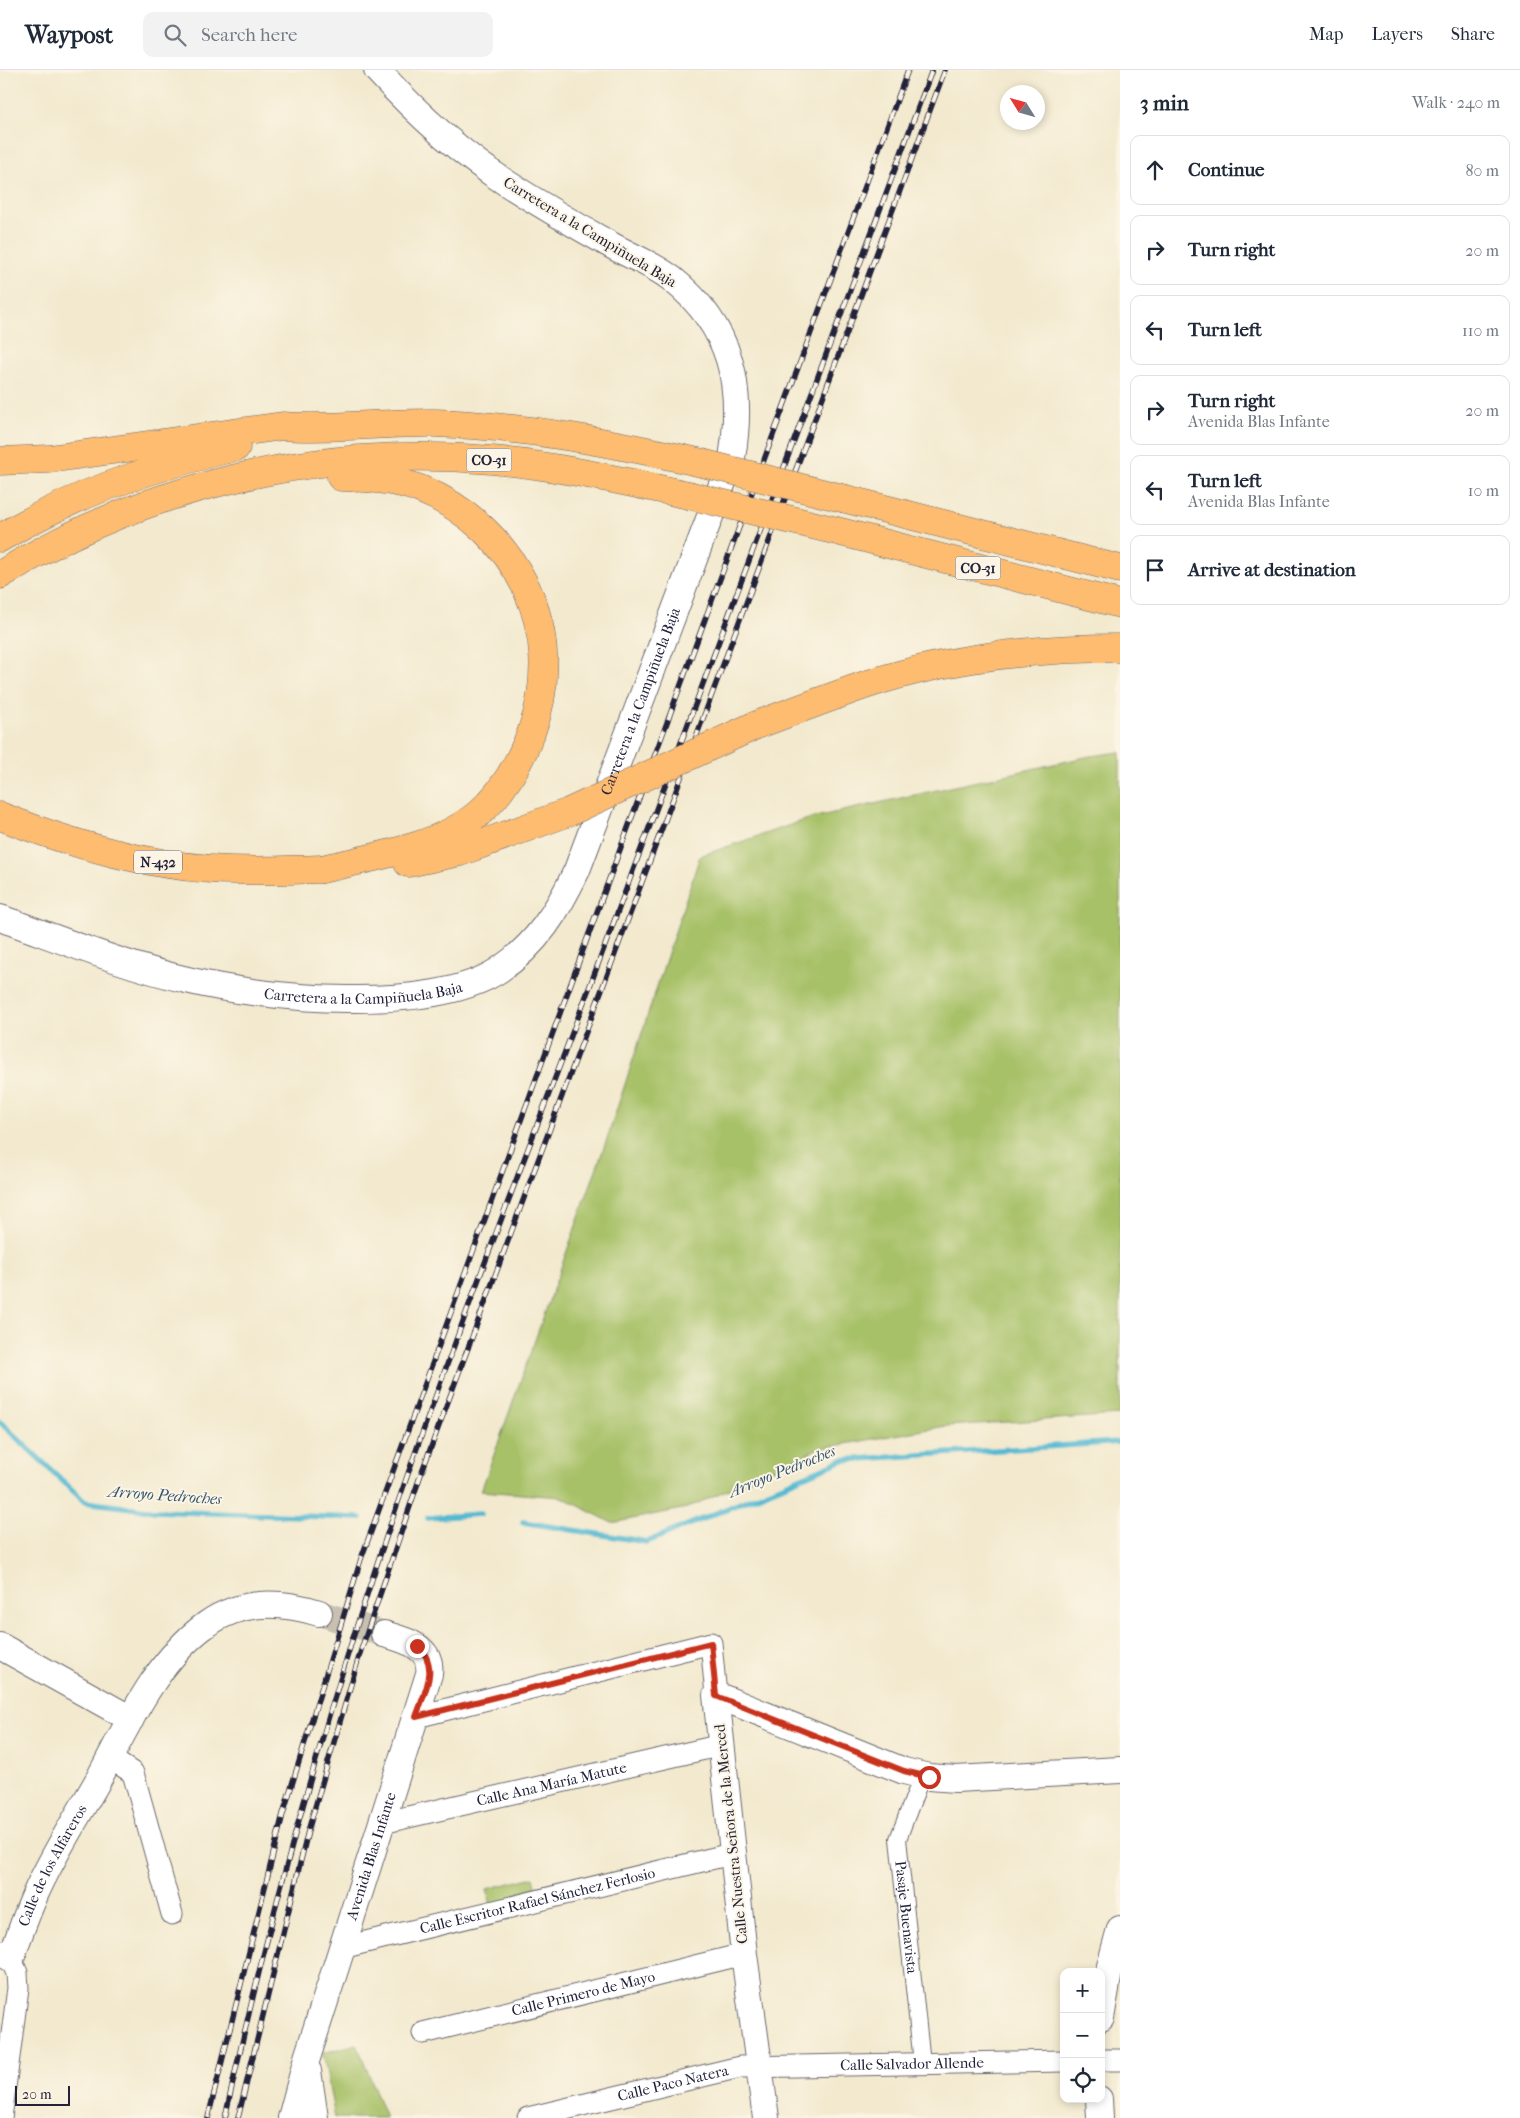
<!DOCTYPE html>
<meta charset="utf-8">
<style>
body{margin:0;font-family:"IM FELL French Canon",serif;background:#f2f2f3;color:#1f2937}
.controls{position:absolute;right:15px;bottom:15px;display:grid;overflow:hidden;border-radius:10px;box-shadow:0 2px 8px #0003}
.controls button{width:45px;height:45px;display:grid;place-items:center;padding:0;border:0;border-bottom:1px solid #e0e1e3;background:#fff;color:#1f2937;font:25px sans-serif}
.compass{position:absolute;left:1000px;top:15px;width:45px;height:45px;border-radius:50%;background:#fff;box-shadow:0 2px 8px #0003;rotate:307deg}
.scale{position:absolute;left:15px;bottom:12px;width:55px;box-sizing:border-box;padding-left:5px;border:2px solid #22223b;border-top:0;font-size:14px;line-height:18px;white-space:nowrap;color:#22223b;-webkit-text-stroke:4px #fcf5e5;paint-order:stroke}
.stop{position:absolute;width:15px;height:15px;margin:-11px;border:4px solid #c8321e;border-radius:50%;background:#fff}
.stop.end{background:#c8321e;border-color:#fff;box-shadow:0 1px 5px #0008}
.list{margin:0;padding:0;list-style:none}
h2{display:flex;justify-content:space-between;align-items:center;height:65px;margin:0;padding:0 20px;font-size:21px}
h2 small{font-size:16px;font-weight:400;color:#747a83}
.list li{display:grid;grid-template-columns:32px 1fr auto;gap:15px;align-items:center;box-sizing:border-box;height:70px;margin:0 10px 10px;padding:0 10px;border:1px solid #e0e1e3;border-radius:10px}
.list b{display:block;font-size:19px;white-space:nowrap}
.list p{margin:0;font-size:16px;white-space:nowrap;color:#747a83}
.list em{font-size:16px;font-style:normal;color:#747a83}
.icon{flex:none;width:28px;height:28px;fill:none;stroke:currentColor;stroke-width:2;stroke-linecap:round;stroke-linejoin:round}
.map{position:relative;flex:none;width:1120px;height:2048px;overflow:hidden}
header{display:flex;align-items:center;gap:30px;box-sizing:border-box;height:70px;padding:0 25px;background:#fff;border-bottom:1px solid #e0e1e3}
header strong{font-size:24px}
nav{display:flex;gap:28px;margin-inline-start:auto;font-size:18px}
.search{width:350px;height:45px;background:#f2f2f3;display:flex;align-items:center;gap:12px;box-sizing:border-box;padding:0 18px;border-radius:10px;color:#747a83;font-size:19px}
main{display:flex}
aside{flex:1;background:#fff}
.map>svg:first-child{display:block}
.green{fill:#a7c168;stroke:#647252}
.lines{fill:none;stroke-linecap:round;stroke-linejoin:round}
.stream{stroke:#54b9d2;stroke-width:5.5}
.tertiary-tunnel{stroke:#c8c1b1;stroke-width:26;stroke-dasharray:26 13;stroke-linecap:butt}
.pedestrian-casing{stroke:#6b686e;stroke-width:18}
.minor-casing{stroke:#6b686e;stroke-width:23}
.tertiary-casing{stroke:#6b686e;stroke-width:28}
.trunk-casing{stroke:#6b686e;stroke-width:29}
.motorway-casing{stroke:#6b686e;stroke-width:29}
.pedestrian{stroke:#fff;stroke-width:16}
.minor{stroke:#fff;stroke-width:21}
.tertiary{stroke:#fff;stroke-width:26}
.trunk{stroke:#fdbc70;stroke-width:28}
.motorway{stroke:#fdbc70;stroke-width:28}
.rail-casing{stroke:#22223b;stroke-width:5.5}
.rail{stroke:#fcf5e5;stroke-width:4;stroke-dasharray:11;stroke-linecap:butt}
.motorway-bridge-casing{stroke:#6b686e;stroke-width:29;stroke-linecap:butt}
.motorway-bridge{stroke:#fdbc70;stroke-width:28}
.route{stroke:#c8321e;stroke-width:6}
.labels{text-anchor:middle;dominant-baseline:central;stroke-width:4;stroke-linejoin:round;paint-order:stroke}
.shield{fill:#fcf5e5;stroke:#63616e;stroke-width:1}
.shield-label{font-size:14px;font-weight:bold;fill:#22223b}
.street-label{font-size:15px;fill:#22223b;stroke:#fcf5e5}
.water-label{font-size:16px;font-style:italic;fill:#345770;stroke:#fcf5e5}
</style>
<header>
<strong>Waypost</strong>
<div class="search"><svg class="icon" aria-label="search" viewBox="0 0 24 24"><circle cx="10" cy="10" r="6"/><path d="M15 15l6 6"/></svg>Search here</div>
<nav><a>Map</a><a>Layers</a><a>Share</a></nav>
</header>
<main>
<div class="map">
<svg width="1120" height="2048" viewBox="0 0 1120 2048">
<rect width="100%" height="100%" fill="#fcf5e5"/>
<filter id="ink" filterUnits="userSpaceOnUse"><feTurbulence type="fractalNoise" baseFrequency=".02" numOctaves="2"/><feDisplacementMap in="SourceGraphic" scale="10" xChannelSelector="R" yChannelSelector="G"/><feConvolveMatrix kernelMatrix="1 2 1 2 8 2 1 2 1" color-interpolation-filters="sRGB"/></filter>
<filter id="wash" filterUnits="userSpaceOnUse"><feTurbulence type="fractalNoise" baseFrequency=".0096" numOctaves="4" result="noise"/><feDisplacementMap in="SourceGraphic" scale="20" xChannelSelector="R" yChannelSelector="G"/><feGaussianBlur stdDeviation="1.12" result="paint"/><feColorMatrix in="noise" values="0 0 0 0 0 0 0 0 0 0 0 0 0 0 0 0 0 1.4 0 .05"/><feComposite in="paint" operator="in"/></filter>
<g filter="url(#wash)">
<rect width="100%" height="100%" fill="#f2e9ce"/>
<g class="green">
<path d="M 1120,682 L 1120,1345 L 946,1356 L 817,1379 L 687,1438 L 612,1453 L 562,1427 L 481,1421 L 607,1069 L 700,786 L 811,748 L 1090,686 Z"/>
<path d="M 534,1807 L 538,1824 L 491,1836 L 487,1819 Z"/>
<path d="M 357,1974 L 386,2048 L 335,2048 L 323,1983 Z"/>
</g>
<g class="lines">
<g class="stream">
<path d="M 0,1352 L 85,1432 L 155,1441 L 360,1448"/>
<path d="M 428,1448 L 480,1444"/>
<path d="M 523,1452 L 647,1472 L 843,1390 L 1120,1372"/>
</g>
</g>
</g>
<g filter="url(#ink)">
<g class="lines">
<path class="tertiary-tunnel" d="M 319,1543 L 384,1564"/>
<g class="pedestrian-casing">
<g id="pedestrian">
<path id="s1" d="M 922,1706 L 898,1769 L 922,1993"/>
</g>
</g>
<g class="minor-casing">
<g id="minor">
<path d="M 416,1647 L 711,1573 L 716,1625"/>
<path d="M 110,1688 L 133,1703 L 172,1844"/>
<path id="s2" d="M 382,1753 L 722,1675"/>
<path id="s3" d="M 341,1878 L 735,1783"/>
<path id="s4" d="M 423,1963 L 744,1884"/>
<path d="M 1101,1990 L 1120,1990"/>
<path d="M 1,2048 L 18,1918 L 17,1903 L 11,1889"/>
<path id="s5" d="M 528,2048 L 740,1997 L 1064,1991"/>
</g>
</g>
<g class="tertiary-casing">
<g id="tertiary">
<path id="s6" d="M 0,848 C 62,870 123,895 187,910 C 264,929 432,945 499,900 C 537,875 558,840 577,800 L 732,388 C 744,316 732,257 672,209 C 653,194 630,186 609,174 C 575,155 541,135 508,114 C 460,83 416,43 377,0"/>
<path d="M 0,1576 L 131,1649"/>
<path id="s7" d="M 0,1883 L 11,1889 C 18,1868 26,1846 35,1825 C 52,1786 76,1749 97,1712 C 127,1657 154,1592 207,1554 C 241,1530 281,1531 319,1543"/>
<path d="M 1101,1948 L 1110,1896 L 1120,1859"/>
<path d="M 308,2001 L 315,2048"/>
<path d="M 1099,2029 L 1100,2048"/>
<path id="s8" d="M 291,2048 L 307,1988 L 429,1604 C 433,1577 406,1570 384,1564"/>
<path d="M 766,2048 L 744,1884 L 716,1625 L 904,1701 L 929,1707 L 956,1709 L 1120,1700"/>
</g>
</g>
<g class="trunk-casing">
<path id="trunk" d="M 0,746 C 68,773 138,794 211,799 C 248,802 285,800 322,799"/>
</g>
<g class="motorway-casing">
<g id="motorway">
<path d="M 0,391 L 49,389 L 283,356 C 334,360 384,352 435,353 C 525,356 614,373 702,393"/>
<path d="M 846,429 L 1120,499"/>
<path d="M 837,461 L 1120,534"/>
<path d="M 0,468 C 71,425 155,396 236,377"/>
<path d="M 0,505 C 144,415 322,375 492,390 C 558,396 623,411 688,425"/>
<path d="M 754,656 C 791,642 828,628 865,615 C 946,588 1035,578 1120,578"/>
<path d="M 408,793 L 460,782 L 569,742"/>
<path d="M 322,799 C 372,787 438,778 478,744 C 503,723 519,694 531,663 C 569,562 517,458 420,419 C 395,409 368,408 341,407"/>
</g>
</g>
<use href="#pedestrian" class="pedestrian"/>
<use href="#minor" class="minor"/>
<use href="#tertiary" class="tertiary"/>
<use href="#trunk" class="trunk"/>
<use href="#motorway" class="motorway"/>
<g class="rail-casing">
<g id="rail">
<path d="M 208,2048 L 283,1744 L 361,1489 L 594,850 L 908,0"/>
<path d="M 225,2048 C 260,1888 302,1730 351,1574 C 420,1356 504,1143 585,929 C 701,619 817,310 932,0"/>
<path d="M 238,2048 L 308,1761 L 361,1580 L 421,1404 L 945,0"/>
</g>
</g>
<use href="#rail" class="rail"/>
<g class="motorway-bridge-casing">
<g id="motorway-bridge">
<path d="M 702,393 L 846,429"/>
<path d="M 688,425 L 837,461"/>
<path d="M 569,742 L 754,656"/>
</g>
</g>
<use href="#motorway-bridge" class="motorway-bridge"/>
</g>
</g>
<g class="lines" filter="url(#ink)">
<path class="route" d="M 417,1576 C 441,1595 424,1623 416,1647 L 711,1573 L 716,1626 L 904,1701 L 929,1707"/>
</g>
<g class="labels">
<g class="shield">
<rect x="466.5" y="378.5" width="45" height="23" rx="4"/>
<rect x="955.5" y="486.5" width="45" height="23" rx="4"/>
<rect x="134" y="780.5" width="48" height="23" rx="4"/>
</g>
<g class="shield-label">
<text x="489" y="390">CO-31</text>
<text x="978" y="498">CO-31</text>
<text x="158" y="792">N-432</text>
</g>
<g class="street-label">
<text transform="translate(590 162) rotate(31)">Carretera a la Campiñuela Baja</text>
<text stroke="none"><textPath href="#s6" startOffset="824">Carretera a la Campiñuela Baja</textPath></text>
<text stroke="none"><textPath href="#s6" startOffset="375">Carretera a la Campiñuela Baja</textPath></text>
<text stroke="none"><textPath href="#s2" startOffset="174">Calle Ana María Matute</textPath></text>
<text transform="translate(731 1764) rotate(-96)">Calle Nuestra Señora de la Merced</text>
<text stroke="none"><textPath href="#s8" startOffset="274">Avenida Blas Infante</textPath></text>
<text stroke="none"><textPath href="#s7" startOffset="115">Calle de los Alfareros</textPath></text>
<text stroke="none"><textPath href="#s3" startOffset="202">Calle Escritor Rafael Sánchez Ferlosio</textPath></text>
<text stroke="none"><textPath href="#s1" startOffset="146">Pasaje Buenavista</textPath></text>
<text stroke="none"><textPath href="#s4" startOffset="165">Calle Primero de Mayo</textPath></text>
<text stroke="none"><textPath href="#s5" startOffset="390">Calle Salvador Allende</textPath></text>
<text stroke="none"><textPath href="#s5" startOffset="149">Calle Paco Natera</textPath></text>
</g>
<g class="water-label">
<text transform="translate(782 1401) rotate(-22)">Arroyo Pedroches</text>
<text transform="translate(165 1425) rotate(4)">Arroyo Pedroches</text>
</g>
</g>
</svg>
<div class="controls">
<button>+</button>
<button>−</button>
<button><svg class="icon" aria-label="locate" viewBox="0 0 24 24"><circle cx="12" cy="12" r="6"/><path d="M12 2v4M12 18v4M2 12h4M18 12h4"/></svg></button>
</div>
<svg class="compass" viewBox="-18 -18 36 36"><path d="M0-13l5 13h-10z" fill="#e53935"/><path d="M0 13l5-13h-10z" fill="#747a83"/></svg>
<div class="scale">20 m</div>
<div class="stop" style="left:929px;top:1707px"></div>
<div class="stop end" style="left:417px;top:1576px"></div>
</div>
<aside>
<h2>3 min<small>Walk · 240 m</small></h2>
<ul class="list">
<li><svg class="icon" aria-label="ahead" viewBox="0 0 24 24"><path d="M12 20V5M6 11l6-6 6 6"/></svg><div><b>Continue</b></div><em>80 m</em></li>
<li><svg class="icon" aria-label="right" viewBox="0 0 24 24"><path d="M7 20v-9h11M14 6l5 5-5 5"/></svg><div><b>Turn right</b></div><em>20 m</em></li>
<li><svg class="icon" aria-label="left" viewBox="0 0 24 24"><path d="M17 20v-9H6M10 6l-5 5 5 5"/></svg><div><b>Turn left</b></div><em>110 m</em></li>
<li><svg class="icon" aria-label="right" viewBox="0 0 24 24"><path d="M7 20v-9h11M14 6l5 5-5 5"/></svg><div><b>Turn right</b><p>Avenida Blas Infante</p></div><em>20 m</em></li>
<li><svg class="icon" aria-label="left" viewBox="0 0 24 24"><path d="M17 20v-9H6M10 6l-5 5 5 5"/></svg><div><b>Turn left</b><p>Avenida Blas Infante</p></div><em>10 m</em></li>
<li><svg class="icon" aria-label="arrive" viewBox="0 0 24 24"><path d="M6 21V4h12l-3 4 3 4H6"/></svg><div><b>Arrive at destination</b></div></li>
</ul>
</aside>
</main>
